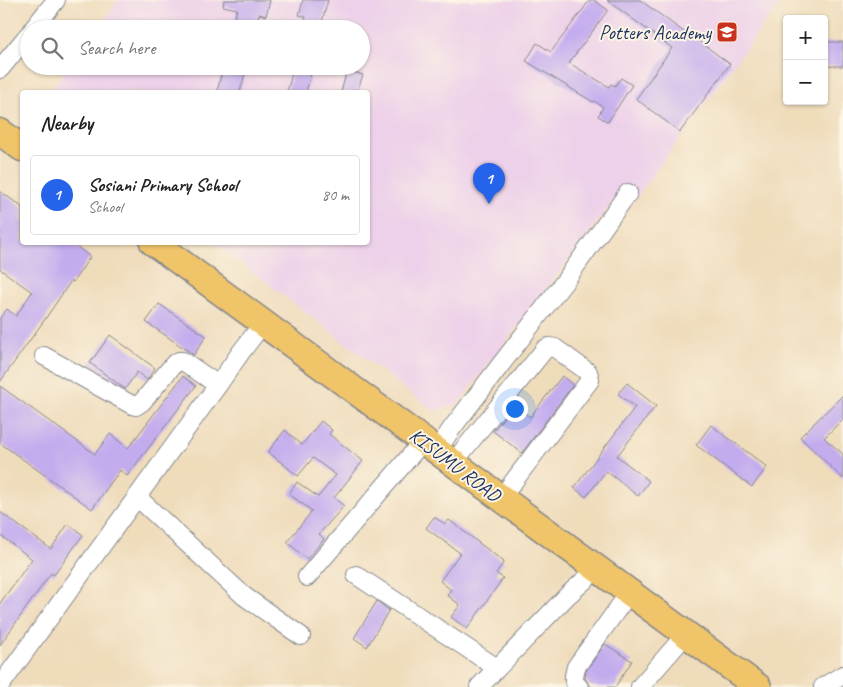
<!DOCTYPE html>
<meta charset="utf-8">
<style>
body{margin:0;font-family:Caveat,sans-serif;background:#f2f2f2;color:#222}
.controls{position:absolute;right:15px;top:15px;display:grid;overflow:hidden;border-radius:5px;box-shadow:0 1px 4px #0004}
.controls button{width:45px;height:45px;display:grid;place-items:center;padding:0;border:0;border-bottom:1px solid #e0e0e0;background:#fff;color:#222;font:25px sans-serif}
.you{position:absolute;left:514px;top:408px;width:18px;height:18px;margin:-12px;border:4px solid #fff;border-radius:50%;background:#1a73e8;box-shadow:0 0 0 8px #1a73e833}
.badge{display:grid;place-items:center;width:32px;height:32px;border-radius:50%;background:#2563eb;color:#fff;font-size:16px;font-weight:700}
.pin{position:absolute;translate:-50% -41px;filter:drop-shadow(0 1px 2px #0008)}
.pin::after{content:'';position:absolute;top:26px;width:18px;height:15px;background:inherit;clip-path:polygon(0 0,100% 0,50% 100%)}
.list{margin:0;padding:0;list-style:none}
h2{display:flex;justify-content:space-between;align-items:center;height:65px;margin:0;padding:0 20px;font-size:21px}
h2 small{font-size:16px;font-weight:400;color:#767676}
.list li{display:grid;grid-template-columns:32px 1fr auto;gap:15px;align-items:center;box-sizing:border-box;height:80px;margin:0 10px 10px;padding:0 10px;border:1px solid #e0e0e0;border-radius:5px}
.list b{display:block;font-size:19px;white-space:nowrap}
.list p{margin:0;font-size:16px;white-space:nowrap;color:#767676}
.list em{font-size:16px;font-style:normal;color:#767676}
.icon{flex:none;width:28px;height:28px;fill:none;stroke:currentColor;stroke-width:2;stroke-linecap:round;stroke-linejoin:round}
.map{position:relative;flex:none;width:843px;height:687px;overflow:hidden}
.search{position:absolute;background:#fff;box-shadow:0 1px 4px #0004;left:20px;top:20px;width:350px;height:55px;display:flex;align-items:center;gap:12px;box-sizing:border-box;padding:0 18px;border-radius:28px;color:#767676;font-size:19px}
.panel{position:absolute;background:#fff;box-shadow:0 1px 4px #0004;left:20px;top:90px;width:350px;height:155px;border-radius:5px}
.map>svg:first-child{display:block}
.built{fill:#edd0e9}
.building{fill:#c3acee}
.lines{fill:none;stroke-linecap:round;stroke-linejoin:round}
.minor-casing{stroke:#85868c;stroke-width:20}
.highway-casing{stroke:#85868c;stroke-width:29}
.minor{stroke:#fff;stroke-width:18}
.highway{stroke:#f0c469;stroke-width:26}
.labels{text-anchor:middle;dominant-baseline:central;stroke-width:4;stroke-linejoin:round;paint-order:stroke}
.poi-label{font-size:20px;fill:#1b2f5e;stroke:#fcf5e5;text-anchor:end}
.street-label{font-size:20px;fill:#1b2f5e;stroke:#fcf5e5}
</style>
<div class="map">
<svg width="843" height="687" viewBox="0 0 843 687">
<rect width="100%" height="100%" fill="#fcf5e5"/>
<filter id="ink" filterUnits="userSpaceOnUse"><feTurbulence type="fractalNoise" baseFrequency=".02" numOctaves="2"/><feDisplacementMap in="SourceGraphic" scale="10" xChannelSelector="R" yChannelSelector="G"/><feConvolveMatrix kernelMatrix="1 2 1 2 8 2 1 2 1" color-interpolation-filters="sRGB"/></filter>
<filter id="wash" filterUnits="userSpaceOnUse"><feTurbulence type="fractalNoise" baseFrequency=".0096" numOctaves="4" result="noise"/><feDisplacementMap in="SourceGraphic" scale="20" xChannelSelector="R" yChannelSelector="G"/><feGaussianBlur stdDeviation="1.12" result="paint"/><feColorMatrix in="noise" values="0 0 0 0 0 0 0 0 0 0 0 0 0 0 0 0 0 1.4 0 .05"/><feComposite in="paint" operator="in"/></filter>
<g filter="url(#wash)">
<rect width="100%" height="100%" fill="#efdcbb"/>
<path class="built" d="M 119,0 L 782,0 L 628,209 L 615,199 L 458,404 L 434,411 L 215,243 L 368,242 L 368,92 L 48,92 L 69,66 L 361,66 L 361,29 L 97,29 Z"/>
<g id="blocks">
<g class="building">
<path d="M 224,0 L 270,0 L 266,16 L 259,14 L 255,29 L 232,29 L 237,9 L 223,6 Z"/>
<path d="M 303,0 L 328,0 L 320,29 L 303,29 L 306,17 L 299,15 Z"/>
<path d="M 590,0 L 594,0 L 608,10 L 569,63 L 609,87 L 611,84 L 615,86 L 621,78 L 632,85 L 608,122 L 598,116 L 603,107 L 594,101 L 593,102 L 526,61 L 537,43 L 551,52 Z"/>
<path d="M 607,0 L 640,0 L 684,32 L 685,31 L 730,64 L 680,132 L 636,99 L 672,48 Z"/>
<rect x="825" y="42" width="18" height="24"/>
<path d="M 223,66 L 247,66 L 240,92 L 217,92 Z"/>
<path d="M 294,66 L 313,66 L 306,92 L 287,92 Z"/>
<path d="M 347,70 L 363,75 L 357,92 L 341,92 Z"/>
<path d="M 0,191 L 22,207 L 22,242 L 71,242 L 90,257 L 73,282 L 71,281 L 43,322 L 0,382 L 0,318 L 7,309 L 16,316 L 32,292 L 0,269 Z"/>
<path d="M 159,304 L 206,336 L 194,355 L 146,322 Z"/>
<path d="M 110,335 L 155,368 L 147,380 L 137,372 L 125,389 L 90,363 Z"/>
<path d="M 183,376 L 196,386 L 127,476 L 120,470 L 92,509 L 0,443 L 0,386 L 95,454 L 110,434 L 128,448 Z"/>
<path d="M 562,376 L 573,385 L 522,453 L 493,431 L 514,405 L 530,417 Z"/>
<path d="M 627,383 L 656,406 L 617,456 L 649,481 L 638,496 L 606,471 L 586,497 L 574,488 L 635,407 L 618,394 Z"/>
<path d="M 843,395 L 843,419 L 824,438 L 843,454 L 843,479 L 800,437 Z"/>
<path d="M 321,421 L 332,430 L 329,434 L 363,461 L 334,498 L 344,506 L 319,534 L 324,539 L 307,559 L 287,542 L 312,511 L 289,494 L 297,482 L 318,497 L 336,475 L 313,458 L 298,476 L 268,452 L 285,430 L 302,445 Z"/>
<path d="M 711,425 L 767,467 L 752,487 L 696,445 Z"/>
<path d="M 0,512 L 51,549 L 68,524 L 83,535 L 54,575 L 51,573 L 0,645 L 0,603 L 32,559 L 0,535 Z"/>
<path d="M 434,517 L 445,524 L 449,520 L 504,562 L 496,573 L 503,578 L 467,629 L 451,617 L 460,605 L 447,595 L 451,590 L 440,581 L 460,553 L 426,528 Z"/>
<path d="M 377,601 L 389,610 L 367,647 L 354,638 Z"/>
<path d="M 605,644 L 632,661 L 615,687 L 593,687 L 589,685 L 585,678 L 586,671 Z"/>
</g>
</g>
</g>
<g filter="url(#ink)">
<use href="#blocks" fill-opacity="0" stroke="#85868c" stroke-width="1"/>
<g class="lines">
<g class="minor-casing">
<g id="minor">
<path d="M 33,29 L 56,0"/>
<path d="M 0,69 L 29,34"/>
<path d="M 44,356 L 132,405 L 136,406 L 142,402 L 174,364 L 179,361 L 183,361 L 218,385"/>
<path d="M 437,451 L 452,428 L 565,281 L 628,193"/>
<path d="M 453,463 L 545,349 L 549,347 L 555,348 L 588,372 L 590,380 L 501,498"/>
<path d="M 137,497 L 244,596 L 301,636"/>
<path d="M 356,575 L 497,668"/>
<path d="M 307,577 L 423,441"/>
<path d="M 0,686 L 218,385 L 241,352 L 264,322"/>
<path d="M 479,687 L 567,596 L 597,569"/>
<path d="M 579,687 L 574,682 L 574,676 L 576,667 L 629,593"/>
<path d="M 640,687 L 686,634"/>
<path d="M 823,687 L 843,675"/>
</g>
</g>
<g class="highway-casing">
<g id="highway">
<path d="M 0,132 L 22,148"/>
<path d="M 153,242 C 356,389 556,540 758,687"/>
</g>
</g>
<use href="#minor" class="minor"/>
<use href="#highway" class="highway"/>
</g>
</g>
<defs>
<g id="school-square" transform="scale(1.125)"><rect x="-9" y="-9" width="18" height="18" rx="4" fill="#c8321e" stroke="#fcf5e5"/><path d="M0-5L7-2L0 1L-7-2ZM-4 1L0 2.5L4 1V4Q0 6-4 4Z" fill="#fff"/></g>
</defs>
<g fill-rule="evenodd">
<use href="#school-square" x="727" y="32"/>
</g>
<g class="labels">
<g class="poi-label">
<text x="711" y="32">Potters Academy</text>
</g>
<g class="street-label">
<text transform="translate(455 465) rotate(37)">KISUMU ROAD</text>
</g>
</g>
</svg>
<div class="controls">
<button>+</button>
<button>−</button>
</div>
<div class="you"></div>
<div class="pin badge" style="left:489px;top:204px">1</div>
<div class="search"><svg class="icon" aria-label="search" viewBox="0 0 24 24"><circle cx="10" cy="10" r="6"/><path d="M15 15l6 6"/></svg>Search here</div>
<section class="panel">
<h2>Nearby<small></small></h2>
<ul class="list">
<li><span class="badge">1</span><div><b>Sosiani Primary School</b><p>School</p></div><em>80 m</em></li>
</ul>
</section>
</div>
